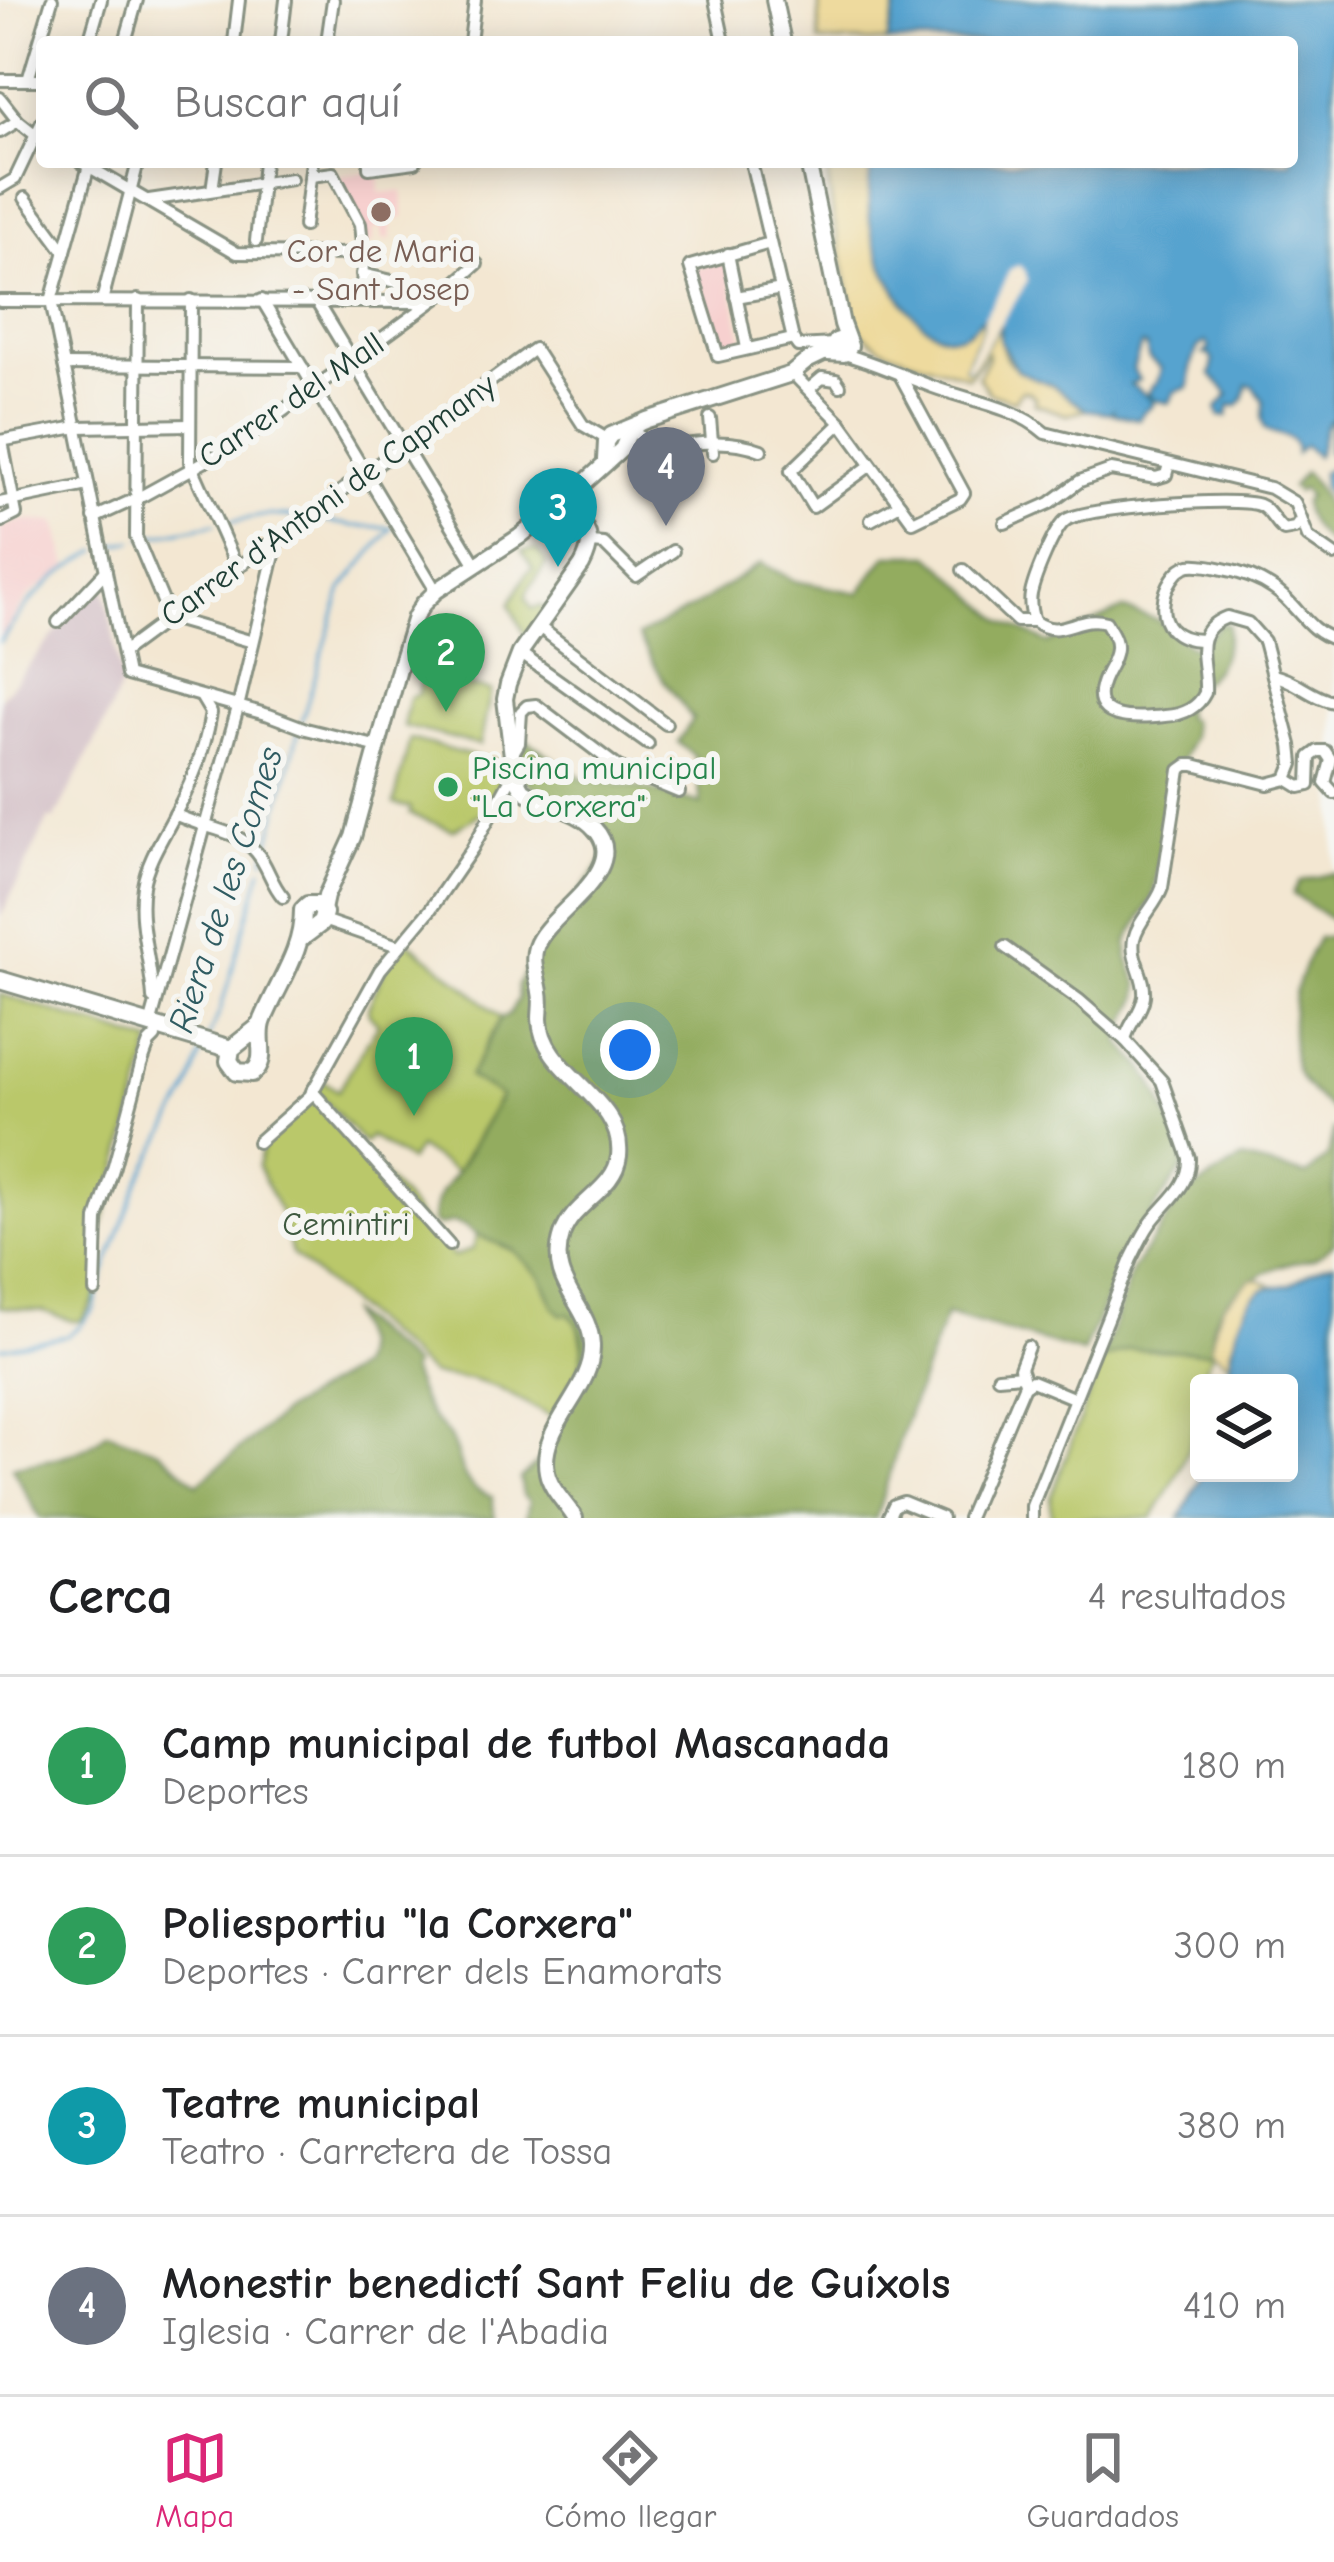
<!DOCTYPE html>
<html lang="es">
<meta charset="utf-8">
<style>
body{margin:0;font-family:"Comic Neue",sans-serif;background:#f6f6f6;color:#202124}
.controls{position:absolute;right:36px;bottom:36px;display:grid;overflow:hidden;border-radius:12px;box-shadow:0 6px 30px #0003}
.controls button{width:108px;height:108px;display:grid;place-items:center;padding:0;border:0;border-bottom:3px solid #e0e0e0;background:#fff;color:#202124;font:60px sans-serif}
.you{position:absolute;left:630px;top:1050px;width:42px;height:42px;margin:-30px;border:9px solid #fff;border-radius:50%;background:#1a73e8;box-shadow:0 0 0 18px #1a73e833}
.badge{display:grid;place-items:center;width:78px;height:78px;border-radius:50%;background:#db2777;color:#fff;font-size:39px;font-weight:700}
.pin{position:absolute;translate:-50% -99px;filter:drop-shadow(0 3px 6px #0008)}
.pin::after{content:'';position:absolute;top:63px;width:42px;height:36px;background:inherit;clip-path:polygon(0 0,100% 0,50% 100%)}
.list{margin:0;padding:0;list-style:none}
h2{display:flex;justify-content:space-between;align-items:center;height:156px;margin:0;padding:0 48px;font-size:51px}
h2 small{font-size:39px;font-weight:400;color:#757577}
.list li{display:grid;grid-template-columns:78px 1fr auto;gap:36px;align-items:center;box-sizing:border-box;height:180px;padding:0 48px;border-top:3px solid #e0e0e0}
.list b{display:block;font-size:45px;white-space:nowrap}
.list p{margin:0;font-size:39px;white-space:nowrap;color:#757577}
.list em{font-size:39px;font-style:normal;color:#757577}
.icon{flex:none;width:66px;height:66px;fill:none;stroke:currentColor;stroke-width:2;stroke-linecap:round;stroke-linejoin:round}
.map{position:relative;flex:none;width:1334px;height:1518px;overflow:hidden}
.search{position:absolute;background:#fff;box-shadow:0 6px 30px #0003;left:36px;right:36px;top:36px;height:132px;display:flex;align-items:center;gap:30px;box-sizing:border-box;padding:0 42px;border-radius:12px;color:#757577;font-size:45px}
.sheet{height:876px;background:#fff}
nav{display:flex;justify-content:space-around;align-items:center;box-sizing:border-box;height:168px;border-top:3px solid #e0e0e0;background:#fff;font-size:33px;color:#757577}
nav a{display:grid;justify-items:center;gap:6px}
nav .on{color:#db2777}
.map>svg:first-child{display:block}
.built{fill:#f7d0cf}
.industrial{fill:#d2bec5}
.green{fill:#bac86a;stroke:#6c824f;stroke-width:3}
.forest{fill:#93ac5e;stroke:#597449;stroke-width:3}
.sand{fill:#eeda9e;stroke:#868c69;stroke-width:3}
.water{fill:#57a3cf;stroke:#3b7082;stroke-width:3}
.pier{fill:#f3e7d2}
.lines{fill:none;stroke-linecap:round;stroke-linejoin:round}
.stream{stroke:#57a3cf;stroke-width:3}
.street-casing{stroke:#899283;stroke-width:16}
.secondary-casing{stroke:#899283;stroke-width:20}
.primary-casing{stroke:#899283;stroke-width:22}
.street{stroke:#fff;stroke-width:10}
.secondary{stroke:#fff;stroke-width:14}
.primary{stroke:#fff;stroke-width:16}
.education-dot{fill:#8d6e63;stroke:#f6f6f2;stroke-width:4.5}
.leisure-dot{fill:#2e9e5b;stroke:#f6f6f2;stroke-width:4.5}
.labels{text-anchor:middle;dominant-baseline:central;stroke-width:12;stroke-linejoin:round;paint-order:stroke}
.education-label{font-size:33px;fill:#785e54;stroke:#f6f6f2}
.street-label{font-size:33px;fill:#1f3d34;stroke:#f6f6f2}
.leisure-label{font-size:33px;fill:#27864d;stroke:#f6f6f2;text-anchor:start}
.park-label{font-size:33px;fill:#3e593f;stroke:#f6f6f2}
.water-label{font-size:36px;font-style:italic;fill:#305c62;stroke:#f6f6f2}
</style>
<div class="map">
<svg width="1334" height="1518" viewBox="0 0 1334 1518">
<rect width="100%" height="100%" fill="#f6f6f2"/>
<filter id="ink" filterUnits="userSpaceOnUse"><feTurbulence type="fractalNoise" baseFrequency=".00833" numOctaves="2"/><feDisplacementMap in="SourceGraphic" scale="24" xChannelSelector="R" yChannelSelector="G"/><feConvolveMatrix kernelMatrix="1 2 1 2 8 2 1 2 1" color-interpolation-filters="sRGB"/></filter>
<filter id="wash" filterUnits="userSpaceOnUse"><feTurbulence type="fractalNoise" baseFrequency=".004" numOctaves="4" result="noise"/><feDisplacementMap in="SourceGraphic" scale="48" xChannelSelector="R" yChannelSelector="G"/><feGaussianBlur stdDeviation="2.7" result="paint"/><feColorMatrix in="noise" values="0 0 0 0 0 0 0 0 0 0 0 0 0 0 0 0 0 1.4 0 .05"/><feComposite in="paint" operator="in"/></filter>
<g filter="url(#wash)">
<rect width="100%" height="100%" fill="#f3e7d2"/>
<g class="built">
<path d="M 380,170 L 379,193 L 402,191 L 404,218 L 391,219 L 390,239 L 383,239 L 382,227 L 373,229 L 373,242 L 366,244 L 339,176 Z"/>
<path d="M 726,261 L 744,345 L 718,351 L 693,268 Z"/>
<path d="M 23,520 L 56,522 L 68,566 L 29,595 L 0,637 L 0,528 Z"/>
</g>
<path class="industrial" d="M 103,577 L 122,684 L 99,734 L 54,820 L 49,818 L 0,918 L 0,699 Z"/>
<g class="green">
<path d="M 537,549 L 547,563 L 527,592 L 526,599 L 532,609 L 541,606 L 546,609 L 526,638 L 510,604 L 527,573 L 533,569 L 522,551 Z"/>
<path d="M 424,670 L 430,672 L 430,676 L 491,691 L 480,745 L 403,726 L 409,698 L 418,694 Z"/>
<path d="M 410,739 L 484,759 L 502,761 C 497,804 491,809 453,830 L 410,814 L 411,808 L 394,804 Z"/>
<path d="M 407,941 L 465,986 L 501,1018 L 470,1076 L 501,1095 L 456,1172 L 418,1148 L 409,1161 L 370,1136 L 364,1143 L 316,1091 L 322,1080 L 338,1091 L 378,1024 L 369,1014 L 368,1008 L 387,963 Z"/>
<path d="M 0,994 L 152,1043 L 101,1232 L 100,1249 L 102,1253 L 95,1299 L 81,1321 L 72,1321 L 43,1311 L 0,1307 Z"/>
<path d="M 315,1097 L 454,1257 L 473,1249 L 477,1235 L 513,1250 L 541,1277 L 547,1290 L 578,1322 L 583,1348 L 580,1367 L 552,1417 L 496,1387 L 469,1379 L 432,1375 L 292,1254 L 282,1216 L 258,1167 L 264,1141 Z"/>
<path d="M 1129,1349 L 1214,1352 C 1194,1380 1202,1399 1193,1432 C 1185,1463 1169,1491 1152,1518 L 1051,1518 L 1051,1497 L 1102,1360 Z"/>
</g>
<g class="forest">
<path d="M 1304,472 C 1324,491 1334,520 1334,547 C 1316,535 1307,524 1303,503 L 1308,496 L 1302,488 L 1297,492 L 1292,487 Z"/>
<path d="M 887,555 L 930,555 L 1003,621 L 1048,643 L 1123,609 L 1158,620 L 1186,643 L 1196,648 L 1221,624 L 1228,624 C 1229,646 1219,672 1200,683 L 1195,697 L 1185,703 L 1184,716 L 1191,721 L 1192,737 L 1172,781 L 1153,896 L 1128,941 L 1128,958 L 1139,985 L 1138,1000 L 1124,1027 L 1120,1041 C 1127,1053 1138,1060 1146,1072 C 1163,1098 1172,1128 1183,1157 L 1183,1168 L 1130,1245 L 1083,1353 L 946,1314 L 905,1423 L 876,1518 L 526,1518 L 529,1501 L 523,1495 L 520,1478 L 540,1461 L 553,1423 L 552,1417 C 573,1392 601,1340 568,1314 L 562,1315 L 554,1307 L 541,1277 L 513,1250 L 477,1235 L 465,1226 L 453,1222 L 439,1226 L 433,1222 C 433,1199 444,1189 457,1171 C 473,1148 486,1120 501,1096 L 469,1077 L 501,1018 L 509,1015 L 518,998 L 517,985 L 544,941 L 609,853 C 608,848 608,837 606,833 C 592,802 486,793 528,741 L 582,778 L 642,788 L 701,804 L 695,757 L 678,742 L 693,719 L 664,681 L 638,636 L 694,607 L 761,563 L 795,581 L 859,593 Z"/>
<path d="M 1334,873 L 1334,926 L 1332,920 L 1293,894 L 1300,881 Z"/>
<path d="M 1334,936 L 1334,1112 C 1322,1101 1308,1091 1300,1077 C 1294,1068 1294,1060 1293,1049 C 1289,1004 1296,977 1318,938 Z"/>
<path d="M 1334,1128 L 1334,1243 C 1310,1268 1301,1256 1275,1268 C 1243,1283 1201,1310 1214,1352 L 1129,1349 L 1102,1360 L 1132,1270 L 1182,1197 L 1242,1159 L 1307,1175 L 1328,1156 Z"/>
<path d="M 349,1313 L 413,1366 L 410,1370 C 416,1384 421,1402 430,1415 C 435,1422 444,1428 449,1436 C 464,1463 456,1485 492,1497 L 495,1518 L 40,1518 L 12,1467 C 45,1460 82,1457 107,1432 L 158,1450 L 198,1484 L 286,1410 L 357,1368 C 367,1344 356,1335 349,1313 Z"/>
</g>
<g class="sand">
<path d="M 819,0 L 898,0 L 887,42 L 819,42 Z"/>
<path d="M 826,162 L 871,162 C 866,226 875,280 926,324 L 984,316 L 982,330 L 965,368 L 971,368 L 1002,323 C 996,370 1021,369 1053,386 C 1065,392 1075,402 1086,410 L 1067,415 L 1035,404 L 1035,398 L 1029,392 L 1021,391 L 1014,401 L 989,393 L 978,377 L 988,357 L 987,352 L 968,377 C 932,362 880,359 856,325 L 833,216 Z"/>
<path d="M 1251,1279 L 1258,1279 L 1274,1287 L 1265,1289 L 1231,1349 L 1230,1363 L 1214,1352 L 1211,1346 L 1215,1323 L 1223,1305 Z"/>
</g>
<g class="water">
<path d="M 898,0 L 1334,0 L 1334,494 L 1333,497 L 1329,497 L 1323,487 L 1322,473 L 1331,468 L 1333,457 L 1328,451 L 1332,419 C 1319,428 1325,445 1316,456 L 1304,445 L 1296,453 C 1296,432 1281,438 1265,429 L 1262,419 L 1264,401 L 1252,385 L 1247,385 L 1243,400 L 1237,406 L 1230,405 L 1228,416 L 1220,416 L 1217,408 L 1229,394 L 1211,375 L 1213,361 L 1210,355 L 1204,354 L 1210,348 L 1206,342 L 1198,347 L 1191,366 L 1189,387 L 1175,392 L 1169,403 L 1154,400 L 1148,393 L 1158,380 L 1161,368 L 1149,359 L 1146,346 L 1141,345 L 1133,369 L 1139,380 L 1130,384 L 1151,399 L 1153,405 L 1144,411 L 1139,419 L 1114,414 L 1113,410 L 1111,413 L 1086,410 L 1052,385 L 1017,371 L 1000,341 L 1000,325 L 968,370 L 965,367 L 982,330 L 983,318 C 977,323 970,332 962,335 C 917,349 877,261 871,228 C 867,207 869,183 871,162 L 1292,162 L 1292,42 L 887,42 Z"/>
<path d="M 1334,1263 L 1334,1518 L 1180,1518 L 1204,1473 L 1289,1473 L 1289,1383 L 1226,1383 C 1232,1357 1236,1303 1264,1289 C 1274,1285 1282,1288 1292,1283 C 1307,1275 1316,1266 1334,1263 Z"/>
</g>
<path class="pier" d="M 1019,265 L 1025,270 L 1028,281 L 974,365 L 968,370 L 965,367 L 982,330 L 984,316 L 999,292 L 1010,269 Z"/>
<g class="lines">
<g class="stream">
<path d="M 313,519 L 354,526 L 387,527"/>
<path d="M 224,523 L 267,515 L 298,517"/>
<path d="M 142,538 L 215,524"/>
<path d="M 107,547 L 133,541"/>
<path d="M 0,642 C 28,600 52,574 98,551"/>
<path d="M 302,720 L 342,589 L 393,526"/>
<path d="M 265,859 L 299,730"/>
<path d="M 209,1036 L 220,1011 L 262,869"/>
<path d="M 0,1348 L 67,1336 L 81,1325 L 94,1309 L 103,1276 L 139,1181 L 188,1092 L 202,1051"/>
</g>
</g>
</g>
<g filter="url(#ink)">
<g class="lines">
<g class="street-casing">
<g id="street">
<path d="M 715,0 L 724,42"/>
<path d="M 89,42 L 101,0"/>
<path d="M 125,42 L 137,0"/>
<path d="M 234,42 L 239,0"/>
<path d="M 281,42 L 286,0"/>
<path d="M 327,42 L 333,0"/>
<path d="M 470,42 L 475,0"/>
<path d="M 0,80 L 42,80"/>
<path d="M 28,80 L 52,0"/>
<path d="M 0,98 L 18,121 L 42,140"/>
<path d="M 0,132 L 18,121"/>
<path d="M 81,162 L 237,253 L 363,254"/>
<path d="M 90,162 L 51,301 L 127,675 L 269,715 L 306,729 L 379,747"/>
<path d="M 369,162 L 369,168 L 415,162"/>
<path d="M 751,162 L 793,339 L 798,346 L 834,344"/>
<path d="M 311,176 L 333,173 L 360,224 L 363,254 L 362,301"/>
<path d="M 0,188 L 15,179 L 42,122"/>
<path d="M 212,190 L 216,162"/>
<path d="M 25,198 L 65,252"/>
<path d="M 149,200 L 291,179"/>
<path d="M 304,226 L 312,162"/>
<path d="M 256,241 L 264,162"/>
<path d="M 770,243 L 690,266 L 718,356 L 793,339"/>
<path d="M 728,254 L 747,348"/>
<path d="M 362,274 L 444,293"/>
<path d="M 736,297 L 782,289"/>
<path d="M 138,300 L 136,537 L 170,618 L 253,642"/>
<path d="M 191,300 L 190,462 L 237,567"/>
<path d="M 262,300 L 436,591"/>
<path d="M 0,301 L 428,302"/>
<path d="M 102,301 L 138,162"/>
<path d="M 316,301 L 476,565"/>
<path d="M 844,354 C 875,363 903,376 933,387 C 971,401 1014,406 1045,433 L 1270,488 L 1295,503 L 1308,537 L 1334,555"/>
<path d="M 64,365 L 302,367"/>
<path d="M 797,370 L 798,379 L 841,423 L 913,522 L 960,499 L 964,493 L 900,375"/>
<path d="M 809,389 L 822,378 L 836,380 L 840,386"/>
<path d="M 710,418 L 713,453"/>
<path d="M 841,423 L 791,471 L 813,507 L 871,465"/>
<path d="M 633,429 L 650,449 C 687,445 725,436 761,450"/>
<path d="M 0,441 L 77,427 L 190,425"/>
<path d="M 0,503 L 88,485"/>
<path d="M 94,518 L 142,496 L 242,441 L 444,293 L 477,264"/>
<path d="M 871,520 L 900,504"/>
<path d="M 0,522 L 16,514 L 2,441"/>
<path d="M 1005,523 L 1050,503 L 1080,481 L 1111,470 L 1156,478 L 1166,475 L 1169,464"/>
<path d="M 591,543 L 604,544 L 636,576 L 673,551"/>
<path d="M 963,570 L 1017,621 L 1034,621"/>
<path d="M 58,622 L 106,571"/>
<path d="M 538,626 L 666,724"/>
<path d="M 1202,640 C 1141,639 1164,570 1190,565 C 1203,563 1224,569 1236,572 C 1254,577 1272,586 1285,598 C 1302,614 1311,632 1334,639"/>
<path d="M 123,652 L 534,349 L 583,425 L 607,439"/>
<path d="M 520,653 L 648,744"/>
<path d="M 1273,675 C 1297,680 1311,698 1334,702"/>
<path d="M 513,753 L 519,743 L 521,712 L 527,706 L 536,705 L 618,767 L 679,792"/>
<path d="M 1287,779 L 1293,764 L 1291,745 L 1264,641 L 1248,623 L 1227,617 C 1188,632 1207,661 1205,693 C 1197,709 1182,715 1165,716 C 1136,719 1083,723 1105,676 C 1109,667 1115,660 1116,649 C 1117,638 1111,632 1106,622 C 1077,613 1061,641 1034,621 C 1031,612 1029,604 1031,594 C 1034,579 1054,528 1066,520 C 1086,507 1237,496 1259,505 C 1270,509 1274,523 1284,530 L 1295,528 L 1301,520"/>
<path d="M 1287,779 L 1300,787 L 1309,785 L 1310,757 L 1318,751 L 1325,751 L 1331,760 L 1325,783 L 1334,793"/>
<path d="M 175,814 C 202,829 237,828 257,853 C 268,866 271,884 283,897"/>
<path d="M 323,920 L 398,946"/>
<path d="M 1005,947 L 1079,1000 L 1125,1040"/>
<path d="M 153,998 C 151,960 137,924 143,886 C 147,862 162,839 173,818 C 191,785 205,751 211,713 L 202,698"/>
<path d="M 150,1025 L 238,707 L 278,538"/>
<path d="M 312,1091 L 449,1245"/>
<path d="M 258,1142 L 310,1096 L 380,970 L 430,910 L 472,849 L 515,771"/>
<path d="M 95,1291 L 97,1219 L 114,1166 L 141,1065 L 149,1043 L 155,1037"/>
<path d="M 998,1377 L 1022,1375"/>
<path d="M 1026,1385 L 1020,1368 L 1028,1347"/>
<path d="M 888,1518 L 894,1505 L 903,1502 L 942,1518"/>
<path d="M 968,1518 L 1024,1386 L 1032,1381 L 1073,1398"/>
<path d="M 1032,1518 L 1032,1506 L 1131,1259 C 1137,1247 1143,1234 1150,1224 C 1166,1201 1190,1188 1189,1158 L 1162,1081 L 1125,1040 C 1128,1024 1142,1013 1144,996 C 1146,976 1130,959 1134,939 C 1138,920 1156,906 1162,888 L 1180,770 L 1187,765 L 1194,765 L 1268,784 L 1287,779"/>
</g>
</g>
<g class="secondary-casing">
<g id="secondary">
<path d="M 774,0 L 783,42"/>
<path d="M 808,162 L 842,324 L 850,346 L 844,354 L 828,353"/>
<path d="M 605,460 L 606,442 L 611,435 L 647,420 L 791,374 L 807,361 L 834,348 L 836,341 L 842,339"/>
<path d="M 563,502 C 583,525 599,533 582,565 L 520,653 L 508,684 L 505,699 L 512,756 L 518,781 L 523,790 C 544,805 577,809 594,828 C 634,870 547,913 536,947 C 531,963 538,977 540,992 C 542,1001 540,1010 540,1019 C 541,1074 625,1097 619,1156 C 615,1190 573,1202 562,1235 C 546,1283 590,1304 592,1345 C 594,1391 538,1426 547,1472 C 550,1489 566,1503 575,1518"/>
<path d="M 323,910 L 326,896 L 353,837 L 401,662 L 415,617 L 423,604 L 436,591 L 519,537 L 563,502 L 622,449 L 629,433 L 638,424"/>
</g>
</g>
<g class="primary-casing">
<g id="primary">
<path d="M 0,980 L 231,1049"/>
<path d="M 260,1026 L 231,1049 L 229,1061 L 237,1072 L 252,1073 C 270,1059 255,1040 263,1020 C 279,981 303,952 303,910 L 308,905 L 318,905 L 324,913 L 321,923 L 301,938"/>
</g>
</g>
<use href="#street" class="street"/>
<use href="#secondary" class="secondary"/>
<use href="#primary" class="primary"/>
</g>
</g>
<circle class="education-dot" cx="381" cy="212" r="12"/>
<circle class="leisure-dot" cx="448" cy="787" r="12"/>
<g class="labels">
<g class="education-label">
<text x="381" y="251">Cor de Maria<tspan x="381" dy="38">- Sant Josep</tspan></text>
</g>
<g class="street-label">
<text transform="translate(291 400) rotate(-34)">Carrer del Mall</text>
<text transform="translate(328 500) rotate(-36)">Carrer d'Antoni de Capmany</text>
</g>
<g class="leisure-label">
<text x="472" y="768">Piscina municipal<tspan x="472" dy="38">"La Corxera"</tspan></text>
</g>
<g class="park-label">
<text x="346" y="1224">Cemintiri</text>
</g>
<g class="water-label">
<text transform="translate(226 890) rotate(-72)">Riera de les Comes</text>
</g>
</g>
</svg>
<div class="controls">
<button><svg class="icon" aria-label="layers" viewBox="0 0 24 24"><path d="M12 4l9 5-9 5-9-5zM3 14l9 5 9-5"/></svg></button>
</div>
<div class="you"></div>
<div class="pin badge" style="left:414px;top:1116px;background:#2e9e5b">1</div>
<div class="pin badge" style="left:446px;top:712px;background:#2e9e5b">2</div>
<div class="pin badge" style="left:558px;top:567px;background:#0f9aa8">3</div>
<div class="pin badge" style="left:666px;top:526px;background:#6b7280">4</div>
<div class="search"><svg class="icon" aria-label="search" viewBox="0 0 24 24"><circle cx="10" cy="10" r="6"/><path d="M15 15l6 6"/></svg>Buscar aquí</div>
</div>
<section class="sheet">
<h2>Cerca<small>4 resultados</small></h2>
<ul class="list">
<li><span class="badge" style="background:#2e9e5b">1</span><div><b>Camp municipal de futbol Mascanada</b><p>Deportes</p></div><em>180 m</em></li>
<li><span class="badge" style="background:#2e9e5b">2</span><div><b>Poliesportiu &quot;la Corxera&quot;</b><p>Deportes · Carrer dels Enamorats</p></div><em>300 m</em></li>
<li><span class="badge" style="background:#0f9aa8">3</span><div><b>Teatre municipal</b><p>Teatro · Carretera de Tossa</p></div><em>380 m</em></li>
<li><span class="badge" style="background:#6b7280">4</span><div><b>Monestir benedictí Sant Feliu de Guíxols</b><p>Iglesia · Carrer de l'Abadia</p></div><em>410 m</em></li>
</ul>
</section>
<nav>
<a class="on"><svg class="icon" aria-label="map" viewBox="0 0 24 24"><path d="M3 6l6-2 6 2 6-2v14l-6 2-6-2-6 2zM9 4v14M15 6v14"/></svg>Mapa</a>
<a><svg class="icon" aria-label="directions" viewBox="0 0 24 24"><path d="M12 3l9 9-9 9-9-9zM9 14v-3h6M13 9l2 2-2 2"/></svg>Cómo llegar</a>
<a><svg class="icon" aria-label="saved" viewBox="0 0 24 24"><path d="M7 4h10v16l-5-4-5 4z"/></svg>Guardados</a>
</nav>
